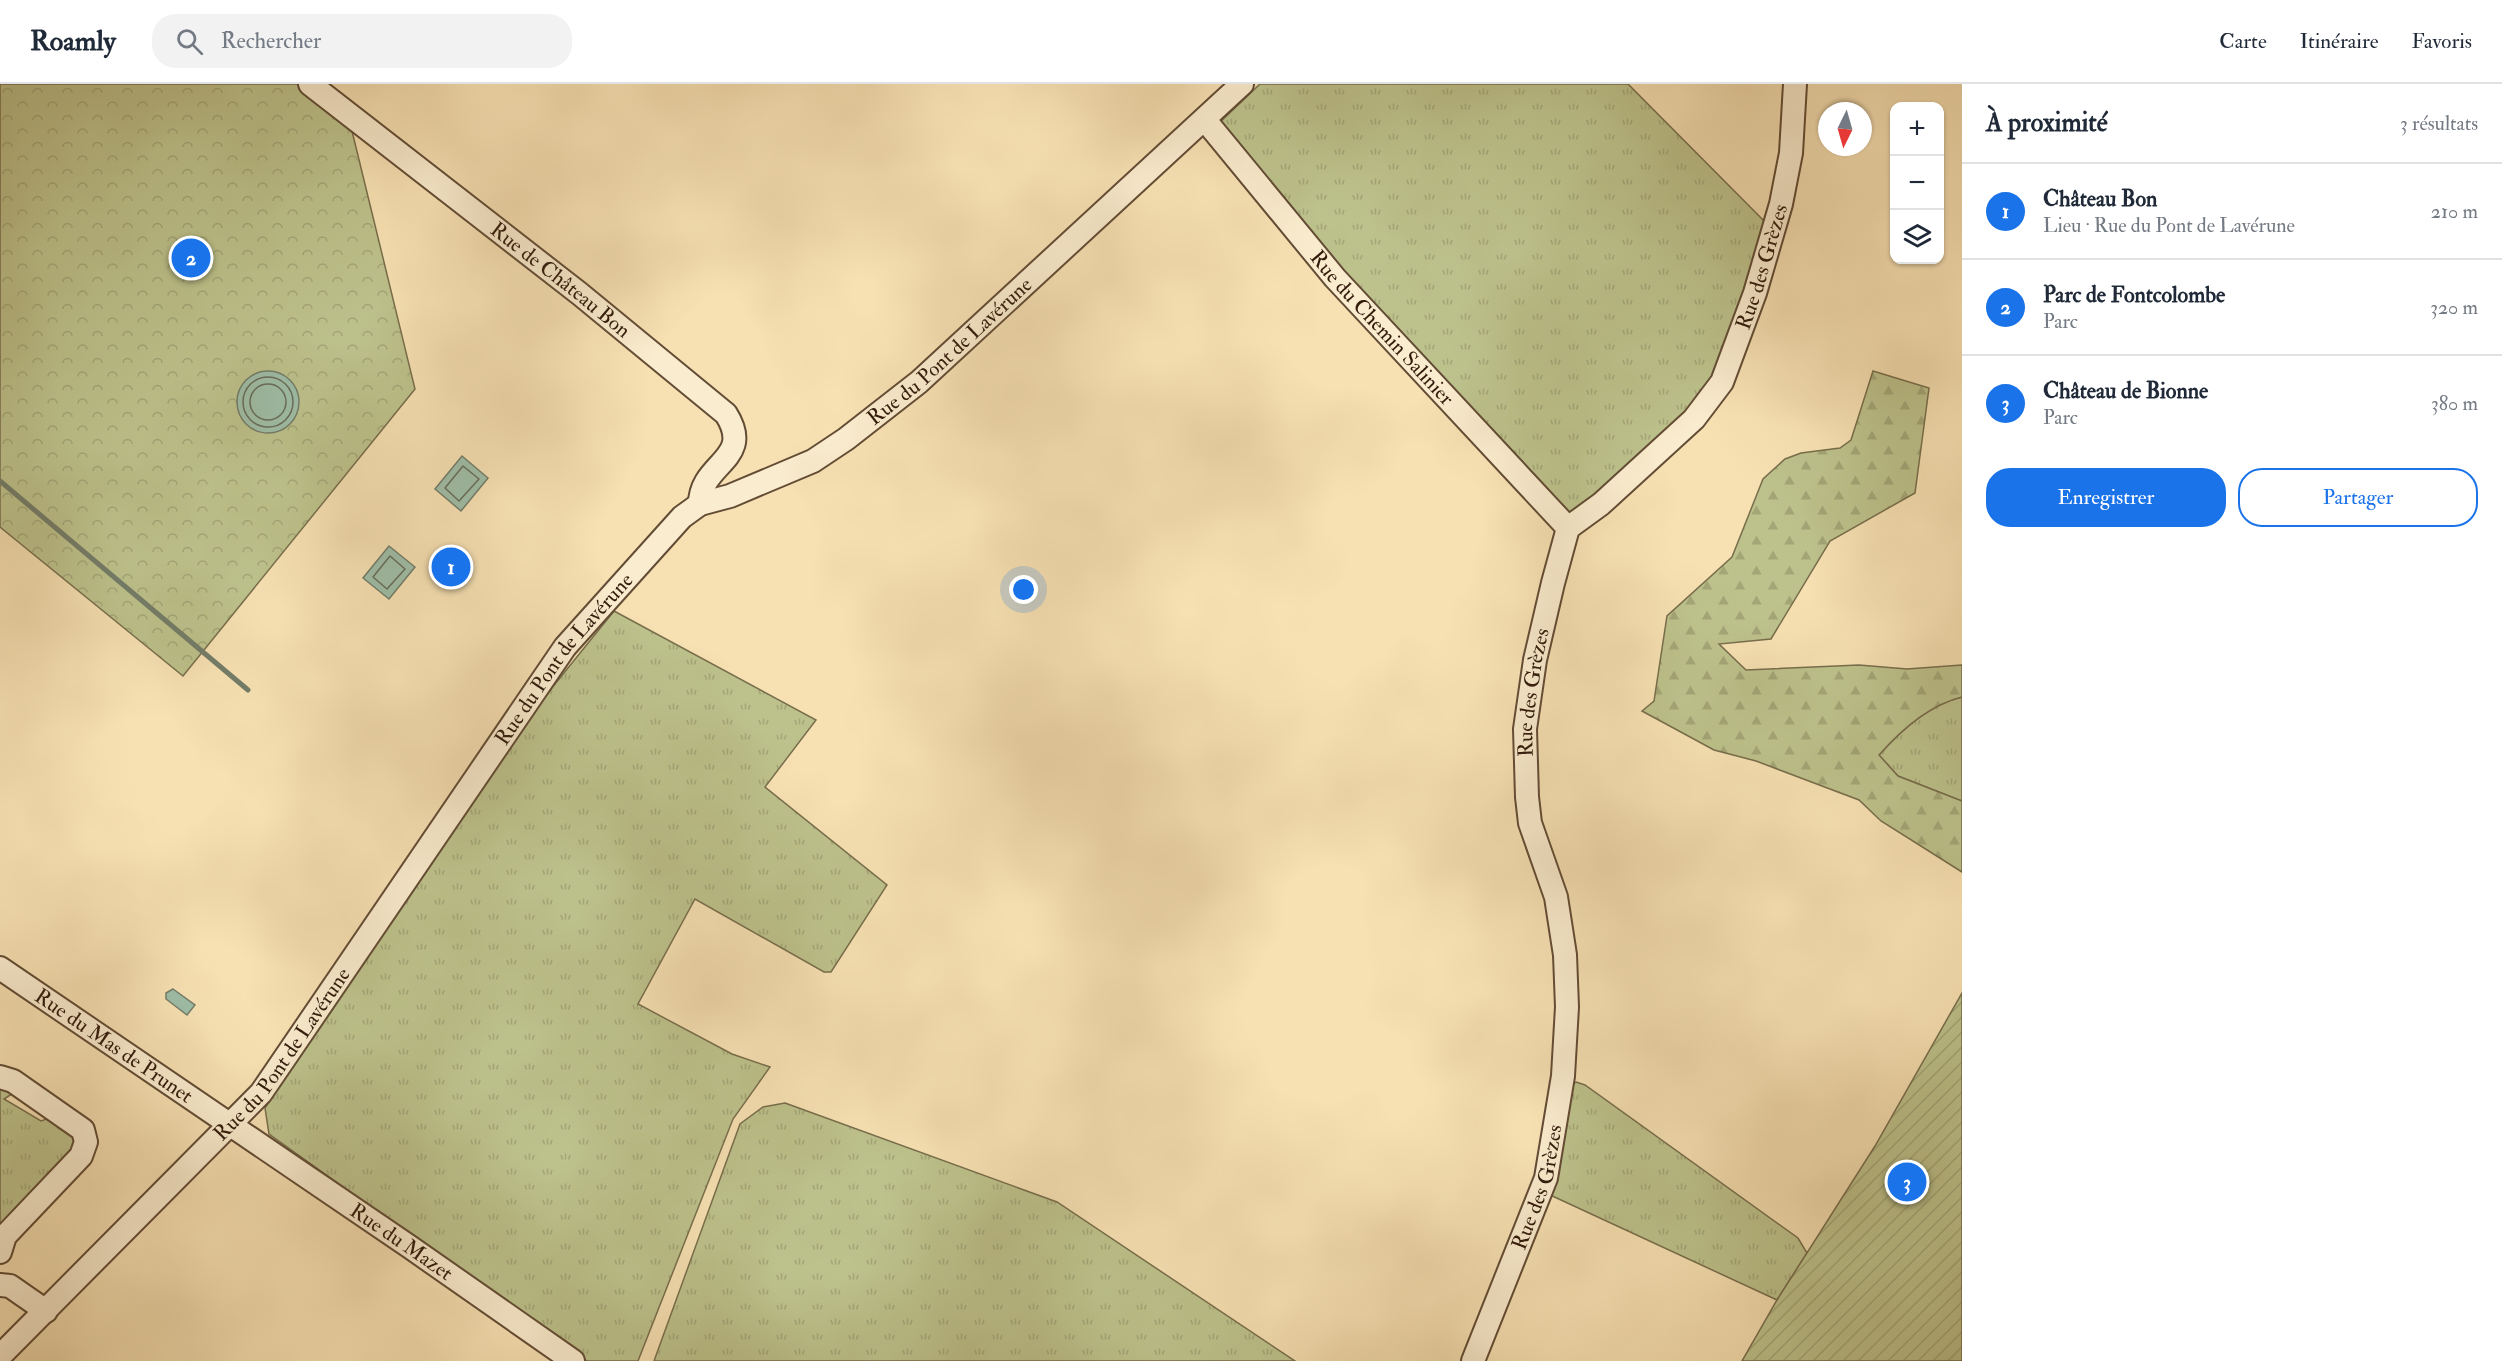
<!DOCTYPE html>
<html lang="fr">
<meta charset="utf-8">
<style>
body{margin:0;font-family:"IM FELL Double Pica",serif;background:#f2f2f3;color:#1f2937}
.controls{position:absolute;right:18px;top:18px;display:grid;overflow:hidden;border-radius:12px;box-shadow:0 2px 4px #0004}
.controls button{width:54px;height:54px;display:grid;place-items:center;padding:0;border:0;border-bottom:2px solid #e0e1e3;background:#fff;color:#1f2937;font:30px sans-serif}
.compass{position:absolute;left:1818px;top:18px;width:54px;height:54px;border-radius:50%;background:#fff;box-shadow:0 2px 4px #0004;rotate:185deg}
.you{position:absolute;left:1024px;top:506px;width:21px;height:21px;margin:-15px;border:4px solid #fff;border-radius:50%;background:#1a73e8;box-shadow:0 0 0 9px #1a73e833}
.badge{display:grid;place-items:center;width:39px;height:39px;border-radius:50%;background:#1a73e8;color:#fff;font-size:20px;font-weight:700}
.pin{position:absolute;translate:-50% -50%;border:3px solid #fff;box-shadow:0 2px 6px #0006}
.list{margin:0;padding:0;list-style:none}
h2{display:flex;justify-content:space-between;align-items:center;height:78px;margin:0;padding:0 24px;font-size:26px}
h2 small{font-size:20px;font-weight:400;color:#747a83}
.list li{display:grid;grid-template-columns:39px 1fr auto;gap:18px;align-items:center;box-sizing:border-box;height:96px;padding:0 24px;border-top:2px solid #e0e1e3}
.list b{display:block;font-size:22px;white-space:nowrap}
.list p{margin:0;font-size:20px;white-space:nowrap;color:#747a83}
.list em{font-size:20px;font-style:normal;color:#747a83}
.actions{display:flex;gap:12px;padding:18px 24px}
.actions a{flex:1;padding:14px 0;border:2px solid #1a73e8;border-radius:24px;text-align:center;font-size:21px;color:#1a73e8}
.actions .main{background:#1a73e8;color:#fff}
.icon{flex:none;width:33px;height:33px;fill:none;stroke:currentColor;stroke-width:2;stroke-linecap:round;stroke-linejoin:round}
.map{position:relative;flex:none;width:1962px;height:1277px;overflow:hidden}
header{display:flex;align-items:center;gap:36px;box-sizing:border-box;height:84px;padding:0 30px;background:#fff;border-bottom:2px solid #e0e1e3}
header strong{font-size:28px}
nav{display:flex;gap:33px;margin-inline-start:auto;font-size:21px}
.search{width:420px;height:54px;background:#f2f2f3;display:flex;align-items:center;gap:15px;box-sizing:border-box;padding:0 21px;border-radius:24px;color:#747a83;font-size:22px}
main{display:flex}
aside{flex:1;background:#fff}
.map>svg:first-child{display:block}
.grass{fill:url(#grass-tufts);stroke:#786e4c;stroke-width:1.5}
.forest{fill:url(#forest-firs);stroke:#786e4c;stroke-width:1.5}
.park{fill:url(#park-crowns);stroke:#786e4c;stroke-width:1.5}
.garden{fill:url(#garden-furrows);stroke:#786e4c;stroke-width:1.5}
.water{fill:#9ebea8;stroke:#737d69;stroke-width:1.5}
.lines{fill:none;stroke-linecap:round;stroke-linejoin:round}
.shore{stroke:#686c5a;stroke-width:1.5}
.stream{stroke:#737d69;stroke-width:5}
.minor-casing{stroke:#634c35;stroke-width:26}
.minor{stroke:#faecce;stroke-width:22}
.labels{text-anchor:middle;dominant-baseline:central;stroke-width:4.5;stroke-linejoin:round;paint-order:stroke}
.street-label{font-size:21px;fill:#321b0b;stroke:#faecce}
</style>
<header>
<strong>Roamly</strong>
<div class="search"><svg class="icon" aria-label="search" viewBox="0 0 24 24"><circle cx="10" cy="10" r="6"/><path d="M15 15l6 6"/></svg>Rechercher</div>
<nav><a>Carte</a><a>Itinéraire</a><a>Favoris</a></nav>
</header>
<main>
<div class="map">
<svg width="1962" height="1277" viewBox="0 0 1962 1277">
<defs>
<pattern id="grass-tufts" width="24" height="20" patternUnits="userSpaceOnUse" patternTransform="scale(1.5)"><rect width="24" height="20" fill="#bdc28c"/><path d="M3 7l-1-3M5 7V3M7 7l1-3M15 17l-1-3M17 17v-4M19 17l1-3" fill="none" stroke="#a3a677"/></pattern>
<pattern id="forest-firs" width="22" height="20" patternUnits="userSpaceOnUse" patternTransform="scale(1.5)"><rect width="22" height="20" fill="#bdc28c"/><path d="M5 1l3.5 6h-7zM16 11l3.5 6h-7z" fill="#a3a677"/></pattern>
<pattern id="park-crowns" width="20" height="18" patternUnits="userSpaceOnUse" patternTransform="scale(1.5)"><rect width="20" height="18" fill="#bdc28c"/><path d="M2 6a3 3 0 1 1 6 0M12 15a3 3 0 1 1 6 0" fill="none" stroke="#a3a677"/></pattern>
<pattern id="garden-furrows" width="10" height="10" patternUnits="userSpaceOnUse" patternTransform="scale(1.5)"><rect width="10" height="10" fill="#bdc28c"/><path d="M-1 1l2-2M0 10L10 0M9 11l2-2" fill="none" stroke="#a3a677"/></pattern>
</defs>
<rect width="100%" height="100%" fill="#f7e1b3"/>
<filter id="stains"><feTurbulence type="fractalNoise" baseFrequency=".00333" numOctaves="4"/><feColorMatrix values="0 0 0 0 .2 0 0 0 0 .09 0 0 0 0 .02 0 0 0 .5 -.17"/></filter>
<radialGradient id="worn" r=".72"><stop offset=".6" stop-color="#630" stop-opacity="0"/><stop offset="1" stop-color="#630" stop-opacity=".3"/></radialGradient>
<g class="grass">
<path d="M 1260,0 L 1628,0 L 1768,141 L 1738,247 L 1694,325 L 1576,429 L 1562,428 L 1372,230 L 1215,43 Z"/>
<path d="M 614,527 L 816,636 L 765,703 L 887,801 L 831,888 L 824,888 L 695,815 L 638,920 L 732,970 L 770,983 L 733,1035 L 638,1277 L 587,1277 L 269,1050 L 265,1024 L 438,761 L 513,652 Z"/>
<path d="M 1962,613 L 1962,717 L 1898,692 L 1879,671 C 1902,646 1928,621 1962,613 Z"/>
<path d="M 1576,998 L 1585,1001 L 1798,1154 L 1807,1169 L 1777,1216 L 1548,1110 L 1565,1005 Z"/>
<path d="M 0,1001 L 15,1008 L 4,1015 L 41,1037 L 52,1033 L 73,1049 L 74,1063 L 0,1143 Z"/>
<path d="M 785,1019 L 1057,1118 L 1295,1277 L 654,1277 L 740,1040 L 763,1023 Z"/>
</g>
<path class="forest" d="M 1873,287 L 1929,304 L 1915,409 L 1830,457 L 1771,555 L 1719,560 L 1746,586 L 1859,581 L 1907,585 L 1962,581 L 1962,613 C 1929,621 1901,646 1879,671 L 1898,692 L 1962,717 L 1962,788 L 1881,737 L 1859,716 L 1756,677 L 1714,666 L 1642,627 L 1654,617 L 1667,532 L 1732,473 L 1763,395 L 1785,375 L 1801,369 L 1840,364 L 1851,356 Z"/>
<path class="park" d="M 0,0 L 299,0 L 351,43 L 415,305 L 183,592 L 0,443 Z"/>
<path class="garden" d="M 1962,909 L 1962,1277 L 1742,1277 L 1777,1216 L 1875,1062 Z"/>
<g class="water">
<circle cx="268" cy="318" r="31"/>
<path d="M 462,372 L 488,394 L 461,427 L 435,405 Z"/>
<path d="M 389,462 L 415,483 L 389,515 L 363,494 Z"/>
<path d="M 173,905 L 195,921 L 187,931 L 166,915 L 166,909 Z"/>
</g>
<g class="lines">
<g class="shore">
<circle cx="268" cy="318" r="25"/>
<circle cx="268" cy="318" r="18"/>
<path d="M 463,382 L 479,395 L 459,417 L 445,404 Z"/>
<path d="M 390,472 L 405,485 L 387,505 L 373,493 Z"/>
</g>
<path class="stream" d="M 0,397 L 248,606"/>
<g class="minor-casing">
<g id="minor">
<path id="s1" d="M 310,0 L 580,210 L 726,330 C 755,376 700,378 700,420"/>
<path id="s2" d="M 1205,36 L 1335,194 L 1568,444"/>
<path id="s3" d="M 0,884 L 410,1163 L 573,1277"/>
<path d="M 0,993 L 13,997 L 83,1046 L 86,1058 L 81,1072 L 5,1152 L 0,1168"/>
<path d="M 0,1201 L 10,1202 L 46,1227"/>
<path id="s4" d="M 0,1272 L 261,1009 L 565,563 L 682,433 L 700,420 L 730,412 L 813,377 L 846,355 L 919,298 L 1242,0"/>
<path id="s5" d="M 1473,1277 L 1546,1094 L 1563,992 L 1567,923 L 1565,871 L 1556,813 L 1530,739 L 1527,713 L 1525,645 L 1535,576 L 1553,499 L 1568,444 L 1601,420 L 1694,335 L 1722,298 L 1755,209 L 1781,120 L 1791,69 L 1795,0"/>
</g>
</g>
<use href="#minor" class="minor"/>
</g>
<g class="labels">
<g class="street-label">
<text stroke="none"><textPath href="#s5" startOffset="1194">Rue des Grèzes</textPath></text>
<text stroke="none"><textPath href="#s1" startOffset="318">Rue de Château Bon</textPath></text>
<text stroke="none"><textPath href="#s2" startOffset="273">Rue du Chemin Salinier</textPath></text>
<text stroke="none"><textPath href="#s4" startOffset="1404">Rue du Pont de Lavérune</textPath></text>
<text stroke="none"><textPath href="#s4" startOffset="900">Rue du Pont de Lavérune</textPath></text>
<text stroke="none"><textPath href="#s5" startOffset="690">Rue des Grèzes</textPath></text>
<text stroke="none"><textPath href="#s3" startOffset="138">Rue du Mas de Prunet</textPath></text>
<text stroke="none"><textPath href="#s4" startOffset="414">Rue du Pont de Lavérune</textPath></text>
<text stroke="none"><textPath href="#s5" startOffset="186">Rue des Grèzes</textPath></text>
<text stroke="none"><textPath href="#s3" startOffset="486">Rue du Mazet</textPath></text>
</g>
</g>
<rect width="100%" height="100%" filter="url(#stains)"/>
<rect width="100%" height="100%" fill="url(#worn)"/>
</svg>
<div class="controls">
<button>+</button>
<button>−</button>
<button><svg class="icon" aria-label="layers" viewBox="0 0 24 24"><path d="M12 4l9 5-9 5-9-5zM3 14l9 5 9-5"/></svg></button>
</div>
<svg class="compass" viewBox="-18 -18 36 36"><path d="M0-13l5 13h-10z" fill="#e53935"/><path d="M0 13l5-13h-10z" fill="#747a83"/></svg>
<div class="you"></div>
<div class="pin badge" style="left:451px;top:483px">1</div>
<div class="pin badge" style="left:191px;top:174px">2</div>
<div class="pin badge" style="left:1907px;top:1098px">3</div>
</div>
<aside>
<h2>À proximité<small>3 résultats</small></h2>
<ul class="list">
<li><span class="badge">1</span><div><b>Château Bon</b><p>Lieu · Rue du Pont de Lavérune</p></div><em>210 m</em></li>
<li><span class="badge">2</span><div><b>Parc de Fontcolombe</b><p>Parc</p></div><em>320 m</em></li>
<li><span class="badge">3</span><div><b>Château de Bionne</b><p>Parc</p></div><em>380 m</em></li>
</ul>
<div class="actions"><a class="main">Enregistrer</a><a>Partager</a></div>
</aside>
</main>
